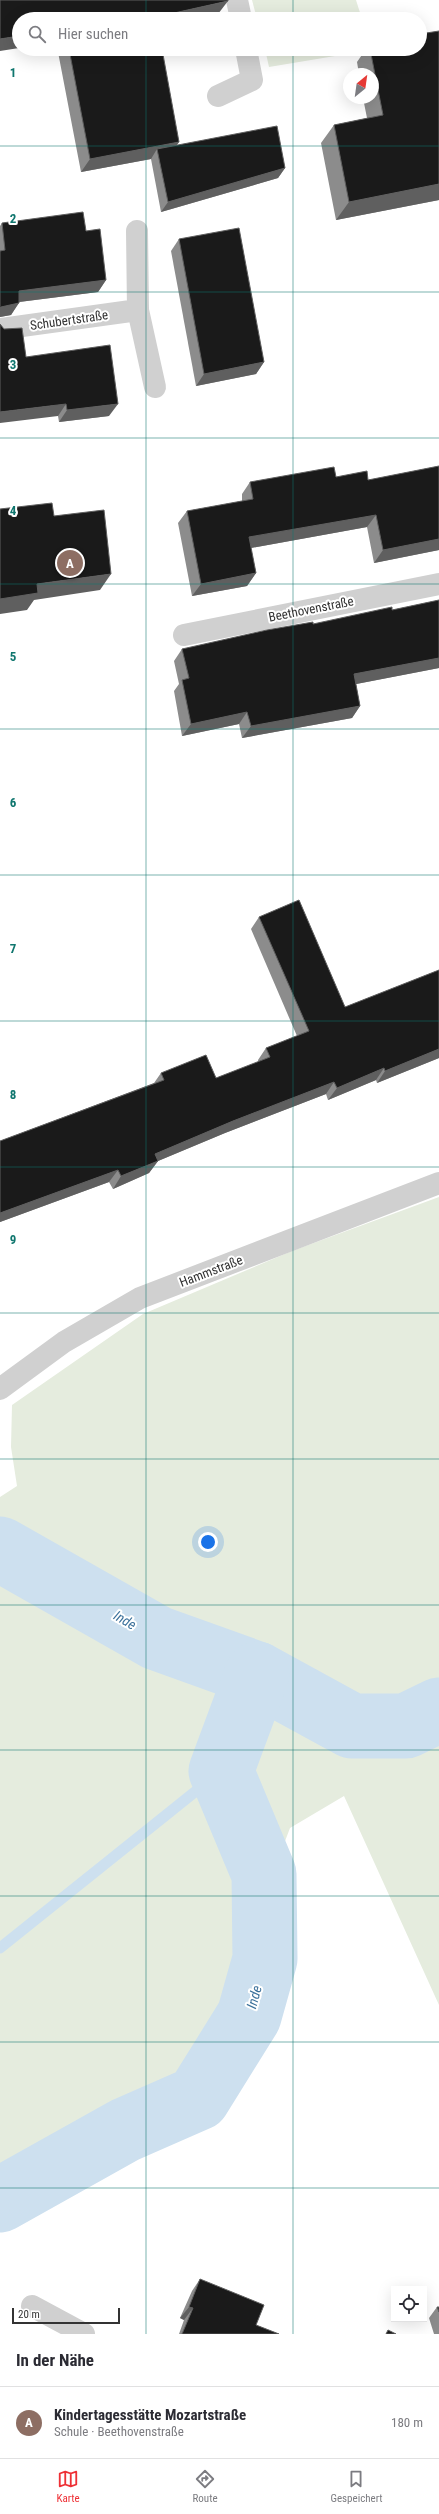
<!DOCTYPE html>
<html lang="de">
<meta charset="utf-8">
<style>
body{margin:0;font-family:"Roboto Condensed",sans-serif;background:#f2f2f3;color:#2b2b33}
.controls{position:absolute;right:12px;bottom:12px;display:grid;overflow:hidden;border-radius:0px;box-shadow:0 4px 16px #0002}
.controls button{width:36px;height:36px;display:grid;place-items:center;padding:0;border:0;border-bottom:1px solid #e1e1e2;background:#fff;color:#2b2b33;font:20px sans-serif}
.compass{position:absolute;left:343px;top:68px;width:36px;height:36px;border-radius:50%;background:#fff;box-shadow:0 4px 16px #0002;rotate:29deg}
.scale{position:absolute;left:12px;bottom:10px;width:108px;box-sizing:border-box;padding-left:4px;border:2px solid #333;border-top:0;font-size:11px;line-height:14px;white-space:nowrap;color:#333;-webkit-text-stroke:3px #fff;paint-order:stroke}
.you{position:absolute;left:208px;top:1542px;width:14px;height:14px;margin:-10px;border:3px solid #fff;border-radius:50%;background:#1a73e8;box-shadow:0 0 0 6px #1a73e833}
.badge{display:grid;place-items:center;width:26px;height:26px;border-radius:50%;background:#ee3035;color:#fff;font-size:13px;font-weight:700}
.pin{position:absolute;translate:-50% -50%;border:2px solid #fff;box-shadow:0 1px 4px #0006}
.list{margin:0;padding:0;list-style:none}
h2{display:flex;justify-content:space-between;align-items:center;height:52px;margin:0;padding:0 16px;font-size:17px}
h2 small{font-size:13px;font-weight:400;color:#7c7c81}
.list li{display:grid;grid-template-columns:26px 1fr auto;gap:12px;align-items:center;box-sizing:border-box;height:72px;padding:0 16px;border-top:1px solid #e1e1e2}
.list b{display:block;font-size:15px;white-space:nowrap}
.list p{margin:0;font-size:13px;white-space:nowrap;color:#7c7c81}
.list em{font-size:13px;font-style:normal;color:#7c7c81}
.icon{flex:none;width:22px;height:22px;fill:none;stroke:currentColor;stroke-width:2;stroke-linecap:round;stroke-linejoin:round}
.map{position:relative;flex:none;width:439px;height:2334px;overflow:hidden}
.search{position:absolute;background:#fff;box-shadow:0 4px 16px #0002;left:12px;right:12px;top:12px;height:44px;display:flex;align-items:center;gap:10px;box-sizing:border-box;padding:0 14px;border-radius:22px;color:#7c7c81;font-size:15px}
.sheet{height:124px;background:#fff}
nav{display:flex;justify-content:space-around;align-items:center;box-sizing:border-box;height:56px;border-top:1px solid #e1e1e2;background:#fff;font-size:11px;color:#7c7c81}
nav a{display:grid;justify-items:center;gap:2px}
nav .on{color:#ee3035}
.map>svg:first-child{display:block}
.green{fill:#e5ecde}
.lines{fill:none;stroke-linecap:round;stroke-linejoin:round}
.stream{stroke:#cde0ef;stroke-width:11}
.river{stroke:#cde0ef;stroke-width:65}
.minor{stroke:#d0d0d0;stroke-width:22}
.wall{fill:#8c8c8c}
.shaded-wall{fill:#5f5f5f}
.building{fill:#1a1a1a;stroke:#5f5f5f}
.grid{fill:none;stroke:#0f766e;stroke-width:1;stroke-opacity:0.55}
.labels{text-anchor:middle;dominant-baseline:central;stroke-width:4;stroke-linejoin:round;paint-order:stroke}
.street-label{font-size:13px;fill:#333;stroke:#fff}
.water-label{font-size:14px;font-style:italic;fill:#3b719b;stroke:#fff}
.grid-label{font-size:13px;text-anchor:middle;font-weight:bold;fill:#0f766e;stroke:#fff;stroke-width:4;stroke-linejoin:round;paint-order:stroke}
</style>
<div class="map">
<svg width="439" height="2334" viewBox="0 0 439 2334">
<rect width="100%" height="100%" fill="#fff"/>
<g class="green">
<path d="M 252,0 L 356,0 L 362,19 L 257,19 Z"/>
<path d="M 265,49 L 371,49 L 371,50 L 269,67 Z"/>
<path d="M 439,1197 L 439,2005 L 344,1796 L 290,1828 L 276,1865 L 254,1864 L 255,1927 L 238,2009 L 191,2091 L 0,2181 L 0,1497 L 17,1486 L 11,1447 L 12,1405 L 143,1314 L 292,1251 Z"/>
</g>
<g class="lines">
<path class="stream" d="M 0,1948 L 221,1771"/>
<g class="river">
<path d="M 0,1549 L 157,1638 L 257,1674 L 352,1726 L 406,1726 L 439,1710"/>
<path d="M 0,2200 L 125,2130 L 198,2098 L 249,2016 L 265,1959 L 264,1874 L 221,1771 L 257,1674"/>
</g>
<g class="minor">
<path d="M 237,0 L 241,19"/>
<path d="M 218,96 L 252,80 L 246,49"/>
<path d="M 138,310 L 155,387"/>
<path d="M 0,329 L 138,310 L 137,231"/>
<path d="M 184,635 L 439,584"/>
<path d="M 0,1389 L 64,1342 L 140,1298 L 439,1183"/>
<path d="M 32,2306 L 84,2334"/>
</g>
</g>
<g class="wall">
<path d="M 54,49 L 162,49 L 177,146 L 285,168 L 278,178 L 161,212 L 151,159 L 81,172 L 58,52 L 55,52 Z"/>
<path d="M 366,49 L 420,49 L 439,200 L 336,220 L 321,143 L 334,125 L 367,118 L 363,98 L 373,98 L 373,74 L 359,74 L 357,62 Z"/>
<path d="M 2,223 L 86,231 L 106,280 L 98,292 L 19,302 L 11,315 L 0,317 L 0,226 Z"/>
<path d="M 179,239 L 264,362 L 256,374 L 196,386 L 171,251 Z"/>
<path d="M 26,357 L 109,416 L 59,422 L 58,416 Z"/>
<path d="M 439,466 L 439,550 L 374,563 L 367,527 L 251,548 L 256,573 L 247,586 L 192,596 L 178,523 L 187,511 L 242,501 L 242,494 L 250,482 L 336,477 L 368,480 Z"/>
<path d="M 439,600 L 439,668 L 356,684 L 360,706 L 352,718 L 242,738 L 239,724 L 182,736 L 174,691 L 179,684 L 174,661 L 182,649 L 392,610 Z"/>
<path d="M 259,917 L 345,1007 L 439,970 L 439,1058 L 377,1083 L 376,1080 L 328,1100 L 326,1094 L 225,1133 L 158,1161 L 149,1173 L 113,1189 L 109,1182 L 0,1222 L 0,1141 L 154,1083 L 161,1073 L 216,1078 L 258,1062 L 258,1060 L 266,1048 L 297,1036 L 251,929 Z"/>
<path d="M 200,2279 L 256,2325 L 279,2334 L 179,2334 L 184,2320 L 180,2318 L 192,2291 Z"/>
<path d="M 437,2307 L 439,2307 L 439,2334 L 434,2334 L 429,2318 Z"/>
</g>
<g class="shaded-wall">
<path d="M 228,1 L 218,14 L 197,19 L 154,19 L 156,17 Z"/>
<path d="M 19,36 L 19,48 L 0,51 L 0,39 Z"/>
<path d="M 57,49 L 60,49 L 58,52 L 55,52 Z"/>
<path d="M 179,142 L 170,156 L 157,149 L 151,159 L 81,172 L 90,159 Z"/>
<path d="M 285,168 L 278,178 L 161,212 L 168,202 Z"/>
<path d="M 439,184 L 439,200 L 336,220 L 349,202 Z"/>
<path d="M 106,280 L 98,292 L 11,303 L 19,291 Z"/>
<path d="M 19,303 L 11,315 L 0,317 L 0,308 L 1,307 Z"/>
<path d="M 264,362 L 256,374 L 196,386 L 204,374 Z"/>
<path d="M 66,404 L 58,416 L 0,423 L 0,412 Z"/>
<path d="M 118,404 L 109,416 L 59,422 L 67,410 Z"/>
<path d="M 376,515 L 367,527 L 240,550 L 249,537 Z"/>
<path d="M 439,539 L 439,550 L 374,563 L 383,550 Z"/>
<path d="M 256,573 L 247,586 L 192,596 L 201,584 Z"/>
<path d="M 111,574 L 100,590 L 34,600 L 27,610 L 0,614 L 0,599 L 37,584 Z"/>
<path d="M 439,658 L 439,668 L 346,686 L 354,674 Z"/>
<path d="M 360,706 L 352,718 L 242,738 L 251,726 Z"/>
<path d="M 247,712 L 239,724 L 182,736 L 191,724 Z"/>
<path d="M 439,1049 L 439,1058 L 377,1083 L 385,1071 Z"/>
<path d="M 384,1068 L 376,1080 L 328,1100 L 337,1088 Z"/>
<path d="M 334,1082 L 326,1094 L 225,1133 L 146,1166 L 155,1154 L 233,1121 Z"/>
<path d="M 158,1161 L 149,1173 L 113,1189 L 121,1176 Z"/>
<path d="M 118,1170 L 109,1182 L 0,1222 L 0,1213 Z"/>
<path d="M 189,2307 L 193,2308 L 184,2320 L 180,2318 Z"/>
</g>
<g class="building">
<path d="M 0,0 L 228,0 L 228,1 L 156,17 L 156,19 L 19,19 L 19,36 L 0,39 Z"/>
<path d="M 439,31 L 439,184 L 349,202 L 334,125 L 383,115 L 370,49 L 420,49 L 420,34 Z"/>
<path d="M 69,49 L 162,49 L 179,142 L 90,159 Z"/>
<path d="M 277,126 L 285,168 L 168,202 L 157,149 Z"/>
<path d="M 83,212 L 86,231 L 100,229 L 106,280 L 19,291 L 19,303 L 1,307 L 0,308 L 0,251 L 5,250 L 2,223 Z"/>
<path d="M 239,228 L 264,362 L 204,374 L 179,239 Z"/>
<path d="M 0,324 L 4,329 L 22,328 L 26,357 L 110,345 L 118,404 L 67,410 L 66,404 L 0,412 Z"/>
<path d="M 439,466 L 439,539 L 383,550 L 376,515 L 249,537 L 256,573 L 201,584 L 187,511 L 253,499 L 250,482 L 334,467 L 336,477 L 367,471 L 368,480 Z"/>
<path d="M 52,503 L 54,516 L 104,510 L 111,574 L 37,584 L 38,593 L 0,599 L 0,509 Z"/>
<path d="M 439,600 L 439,658 L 354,674 L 360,706 L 251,726 L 247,712 L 191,724 L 182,680 L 189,678 L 182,649 L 267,630 L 313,622 L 313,624 L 392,607 L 392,610 Z"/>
<path d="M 299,900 L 345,1007 L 439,970 L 439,1049 L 385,1071 L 384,1068 L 337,1088 L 334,1082 L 233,1121 L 155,1154 L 158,1161 L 121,1176 L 118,1170 L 0,1213 L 0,1141 L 164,1080 L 161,1073 L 206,1055 L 216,1078 L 270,1057 L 266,1048 L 309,1031 L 259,917 Z"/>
<path d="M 200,2279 L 264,2305 L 256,2325 L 279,2334 L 182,2334 L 193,2308 L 189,2307 Z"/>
<path d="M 437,2307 L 439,2307 L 439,2312 Z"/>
<path d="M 388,2330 L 396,2334 L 386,2334 Z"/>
</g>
<path class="grid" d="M 146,0 L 146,19M 293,0 L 293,19M 146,49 L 146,2334M 293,49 L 293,2334M 0,146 L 439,146M 0,292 L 439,292M 0,438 L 439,438M 0,584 L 439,584M 0,729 L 439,729M 0,875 L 439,875M 0,1021 L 439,1021M 0,1167 L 439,1167M 0,1313 L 439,1313M 0,1459 L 439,1459M 0,1605 L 439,1605M 0,1750 L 439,1750M 0,1896 L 439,1896M 0,2042 L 439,2042M 0,2188 L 439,2188"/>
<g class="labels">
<g class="street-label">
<text transform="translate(69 320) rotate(-8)">Schubertstraße</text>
<text transform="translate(311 609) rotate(-11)">Beethovenstraße</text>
<text transform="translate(211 1271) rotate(-21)">Hammstraße</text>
</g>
<g class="water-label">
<text transform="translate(125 1620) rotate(30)">Inde</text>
<text transform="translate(254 1997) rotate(-75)">Inde</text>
</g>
</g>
<g class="grid-label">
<text x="13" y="77">1</text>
<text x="13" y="223">2</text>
<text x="13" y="369">3</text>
<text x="13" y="515">4</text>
<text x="13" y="661">5</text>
<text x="13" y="807">6</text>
<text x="13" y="953">7</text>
<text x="13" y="1099">8</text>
<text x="13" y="1244">9</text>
</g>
</svg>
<div class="controls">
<button><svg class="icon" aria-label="locate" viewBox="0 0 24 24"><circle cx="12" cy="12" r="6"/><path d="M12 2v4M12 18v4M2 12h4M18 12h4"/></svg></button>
</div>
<svg class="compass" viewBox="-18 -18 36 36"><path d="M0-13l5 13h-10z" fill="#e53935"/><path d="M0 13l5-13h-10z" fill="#7c7c81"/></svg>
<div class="scale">20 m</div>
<div class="you"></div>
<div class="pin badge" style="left:70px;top:563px;background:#8d6e63">A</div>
<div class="search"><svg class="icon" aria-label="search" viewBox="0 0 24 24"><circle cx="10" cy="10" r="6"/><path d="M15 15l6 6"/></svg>Hier suchen</div>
</div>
<section class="sheet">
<h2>In der Nähe<small></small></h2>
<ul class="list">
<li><span class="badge" style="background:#8d6e63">A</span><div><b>Kindertagesstätte Mozartstraße</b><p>Schule · Beethovenstraße</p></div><em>180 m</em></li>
</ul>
</section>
<nav>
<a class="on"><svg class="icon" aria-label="map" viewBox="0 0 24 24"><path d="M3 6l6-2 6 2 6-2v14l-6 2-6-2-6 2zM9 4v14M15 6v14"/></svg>Karte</a>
<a><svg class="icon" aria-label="directions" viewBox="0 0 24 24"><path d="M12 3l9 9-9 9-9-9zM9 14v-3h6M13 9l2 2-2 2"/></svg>Route</a>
<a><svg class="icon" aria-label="saved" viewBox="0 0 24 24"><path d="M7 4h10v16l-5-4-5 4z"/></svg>Gespeichert</a>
</nav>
